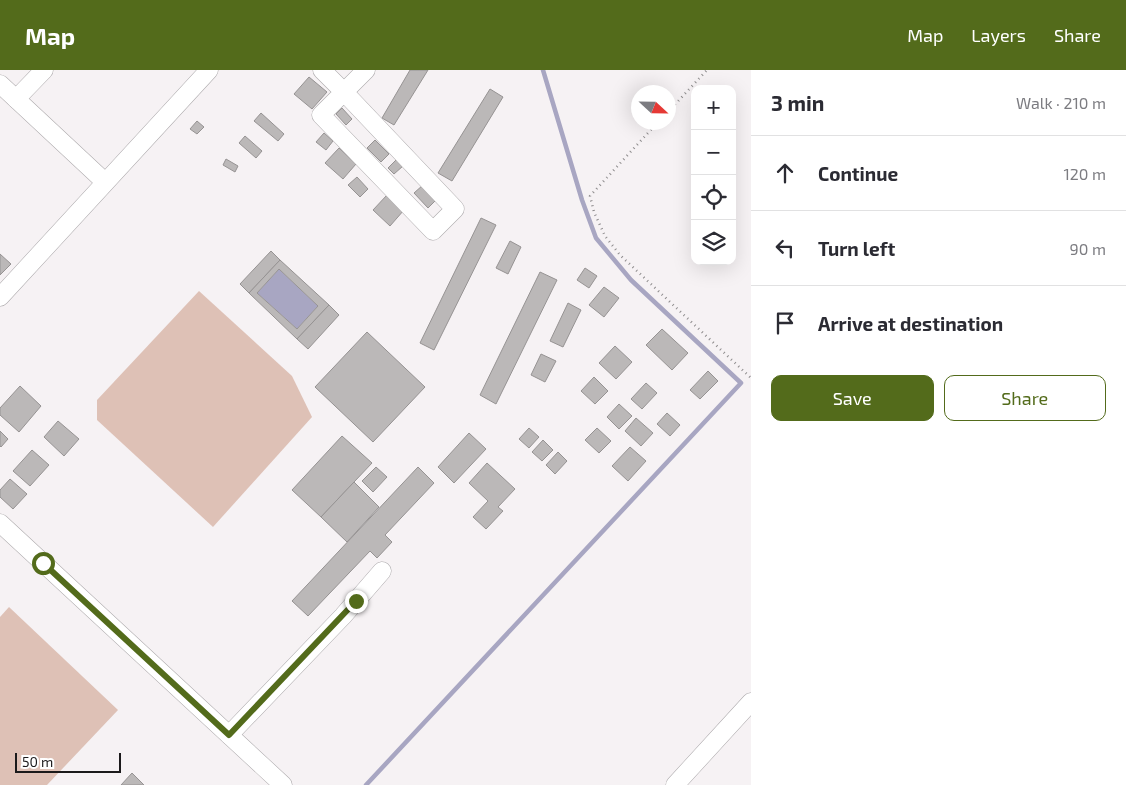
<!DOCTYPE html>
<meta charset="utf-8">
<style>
body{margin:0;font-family:"Exo 2",sans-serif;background:#f2f2f3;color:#2b2b33}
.controls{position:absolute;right:15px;top:15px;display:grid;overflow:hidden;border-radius:10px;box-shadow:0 5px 20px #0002}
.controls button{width:45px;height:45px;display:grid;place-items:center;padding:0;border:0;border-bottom:1px solid #e1e1e2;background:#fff;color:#2b2b33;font:25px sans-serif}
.compass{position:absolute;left:631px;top:15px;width:45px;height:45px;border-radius:50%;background:#fff;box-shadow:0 5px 20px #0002;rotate:112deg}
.scale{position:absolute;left:15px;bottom:12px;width:106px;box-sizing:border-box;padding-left:5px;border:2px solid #1b1a1b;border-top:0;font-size:14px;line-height:18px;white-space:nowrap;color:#1b1a1b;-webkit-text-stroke:4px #fff;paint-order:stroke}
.stop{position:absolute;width:15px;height:15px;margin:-11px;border:4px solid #536b1b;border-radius:50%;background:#fff}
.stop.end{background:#536b1b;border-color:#fff;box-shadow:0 1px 5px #0008}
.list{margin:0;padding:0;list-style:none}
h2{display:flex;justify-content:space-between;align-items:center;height:65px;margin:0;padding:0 20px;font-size:21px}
h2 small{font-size:16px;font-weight:400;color:#7c7c81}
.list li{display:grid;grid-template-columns:32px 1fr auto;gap:15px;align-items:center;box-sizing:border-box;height:75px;padding:0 20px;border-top:1px solid #e1e1e2}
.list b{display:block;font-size:19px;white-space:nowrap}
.list em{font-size:16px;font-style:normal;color:#7c7c81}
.actions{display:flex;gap:10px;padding:15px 20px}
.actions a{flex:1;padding:11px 0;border:1px solid #536b1b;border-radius:10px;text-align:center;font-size:18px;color:#536b1b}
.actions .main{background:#536b1b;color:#fff}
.icon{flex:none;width:28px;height:28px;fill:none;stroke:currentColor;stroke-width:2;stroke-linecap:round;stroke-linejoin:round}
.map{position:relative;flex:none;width:751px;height:715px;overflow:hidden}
header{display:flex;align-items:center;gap:30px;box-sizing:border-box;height:70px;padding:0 25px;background:#536b1b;color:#fff}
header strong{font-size:24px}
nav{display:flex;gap:28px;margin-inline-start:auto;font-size:18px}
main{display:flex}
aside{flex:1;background:#fff}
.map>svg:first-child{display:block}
.green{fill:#dec1b6}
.water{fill:#a8a6c2}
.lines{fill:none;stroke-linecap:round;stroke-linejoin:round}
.stream{stroke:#a8a6c2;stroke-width:4.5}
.building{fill:#bbb8b8;stroke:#969393;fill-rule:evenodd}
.minor-casing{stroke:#adaaac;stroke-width:19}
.path{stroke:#8e8c8d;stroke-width:2.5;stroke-dasharray:1 4;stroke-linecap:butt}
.minor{stroke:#fff;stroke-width:18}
.route{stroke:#536b1b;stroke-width:6}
</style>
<header>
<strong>Map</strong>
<nav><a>Map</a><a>Layers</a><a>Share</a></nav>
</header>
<main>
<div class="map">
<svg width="751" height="715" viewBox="0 0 751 715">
<rect width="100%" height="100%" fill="#f6f2f4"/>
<g class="green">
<path d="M 199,221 L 292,306 L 312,347 L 213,457 L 97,350 L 97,330 Z"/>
<path d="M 9,537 L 118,640 L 47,715 L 0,715 L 0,547 Z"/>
</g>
<path class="water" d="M 279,199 L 318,236 L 297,259 L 257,223 Z"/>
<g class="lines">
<path class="stream" d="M 366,715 L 741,313 L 631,210 L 596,168 L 582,130 L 543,0"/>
</g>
<g class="building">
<path d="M 410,0 L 428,0 L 394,55 L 382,48 Z"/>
<path d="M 309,7 L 327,22 L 312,39 L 294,24 Z"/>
<path d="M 490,19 L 503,27 L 452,111 L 438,103 Z"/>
<path d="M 342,38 L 352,49 L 346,55 L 336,44 Z"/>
<path d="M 261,43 L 284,64 L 278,71 L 254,51 Z"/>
<path d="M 197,51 L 204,57 L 197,64 L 190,59 Z"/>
<path d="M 324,63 L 333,71 L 326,80 L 316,72 Z"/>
<path d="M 245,66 L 262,81 L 256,88 L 239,73 Z"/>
<path d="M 375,70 L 389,84 L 381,92 L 367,78 Z"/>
<path d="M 339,78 L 356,94 L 343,109 L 325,93 Z"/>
<path d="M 226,89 L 238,96 L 235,102 L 223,95 Z"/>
<path d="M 396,90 L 403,96 L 394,104 L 388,98 Z"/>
<path d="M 357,107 L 368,119 L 360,127 L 348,115 Z"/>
<path d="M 423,115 L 437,129 L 428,138 L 414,123 Z"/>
<path d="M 387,125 L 404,140 L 390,156 L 373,140 Z"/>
<path d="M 481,148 L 496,155 L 434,280 L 420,273 Z"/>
<path d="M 510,171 L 521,177 L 508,204 L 496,198 Z"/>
<path d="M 271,181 L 280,190 L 249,223 L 240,214 Z"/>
<path d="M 0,184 L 11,194 L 0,205 Z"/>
<path d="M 280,190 L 329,235 L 297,269 L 249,223 ZM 279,199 L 318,236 L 297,259 L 257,223 Z"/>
<path d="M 585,198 L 597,206 L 589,218 L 577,210 Z"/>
<path d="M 540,202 L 557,210 L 496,334 L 480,325 Z"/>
<path d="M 604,217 L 619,228 L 604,247 L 589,235 Z"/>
<path d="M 568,233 L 581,240 L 563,277 L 550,271 Z"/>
<path d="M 329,235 L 339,245 L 308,279 L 297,269 Z"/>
<path d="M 662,259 L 688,283 L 672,300 L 646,275 Z"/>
<path d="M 367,262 L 425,317 L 373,372 L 315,317 Z"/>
<path d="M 615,276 L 632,292 L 616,309 L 599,293 Z"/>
<path d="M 541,284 L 556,291 L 545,312 L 531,305 Z"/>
<path d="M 708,301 L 718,311 L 700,329 L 690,320 Z"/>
<path d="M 594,307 L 608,321 L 595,334 L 581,321 Z"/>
<path d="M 646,313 L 657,323 L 642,339 L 631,329 Z"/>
<path d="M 20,316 L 41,336 L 19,362 L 0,345 L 0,338 Z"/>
<path d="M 619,334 L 632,346 L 619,359 L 607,347 Z"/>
<path d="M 667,343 L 680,355 L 670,366 L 657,354 Z"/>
<path d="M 636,348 L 653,363 L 641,376 L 625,361 Z"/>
<path d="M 58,351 L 79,369 L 64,386 L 44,367 Z"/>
<path d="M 529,358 L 539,367 L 529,378 L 519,369 Z"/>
<path d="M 597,358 L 611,371 L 599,383 L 585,370 Z"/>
<path d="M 0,361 L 8,369 L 1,377 L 0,376 Z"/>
<path d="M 469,363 L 486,379 L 454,413 L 438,397 Z"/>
<path d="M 342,366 L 372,393 L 321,447 L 292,420 Z"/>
<path d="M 543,370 L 553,380 L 542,391 L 532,382 Z"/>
<path d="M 630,377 L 646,391 L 628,411 L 612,396 Z"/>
<path d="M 32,380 L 49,395 L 30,416 L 13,401 Z"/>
<path d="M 558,382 L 567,391 L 555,404 L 546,395 Z"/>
<path d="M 487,393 L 515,419 L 498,437 L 503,441 L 486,459 L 473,447 L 488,431 L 469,413 Z"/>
<path d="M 376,397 L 387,407 L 373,422 L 362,411 Z"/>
<path d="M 418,397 L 434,413 L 385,465 L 392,472 L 377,488 L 370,481 L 308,546 L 292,531 Z"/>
<path d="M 10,409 L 27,424 L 13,439 L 0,427 L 0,420 Z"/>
<path d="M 354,412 L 379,437 L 347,472 L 321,447 Z"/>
<path d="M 132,703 L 144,715 L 121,715 Z"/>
</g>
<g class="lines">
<g class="minor-casing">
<g id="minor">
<path d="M 322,0 L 344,22 L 321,45 L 433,161 L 455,139 L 344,22 L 366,0"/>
<path d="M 0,14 L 105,112"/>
<path d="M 16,29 L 44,0"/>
<path d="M 0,227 L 209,0"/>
<path d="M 0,453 L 283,715"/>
<path d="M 229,665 L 343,546 L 382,501"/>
<path d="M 675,715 L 751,632"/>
</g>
</g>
<g class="path">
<path d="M 668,42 L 707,0"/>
<path d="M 658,52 L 590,126 L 594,142 L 605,166 L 620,185 L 751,308"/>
</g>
<use href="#minor" class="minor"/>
</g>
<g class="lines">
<path class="route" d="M 43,493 L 229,665 L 356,531"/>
</g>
</svg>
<div class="controls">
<button>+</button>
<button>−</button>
<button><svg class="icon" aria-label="locate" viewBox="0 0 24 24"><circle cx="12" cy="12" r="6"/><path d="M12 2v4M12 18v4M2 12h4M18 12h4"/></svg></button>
<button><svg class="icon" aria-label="layers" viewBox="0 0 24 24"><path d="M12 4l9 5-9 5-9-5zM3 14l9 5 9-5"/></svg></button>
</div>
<svg class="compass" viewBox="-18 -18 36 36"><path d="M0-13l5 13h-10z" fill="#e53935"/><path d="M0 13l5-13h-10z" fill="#7c7c81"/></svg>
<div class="scale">50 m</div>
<div class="stop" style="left:43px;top:493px"></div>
<div class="stop end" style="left:356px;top:531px"></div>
</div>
<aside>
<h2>3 min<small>Walk · 210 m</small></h2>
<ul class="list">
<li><svg class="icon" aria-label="ahead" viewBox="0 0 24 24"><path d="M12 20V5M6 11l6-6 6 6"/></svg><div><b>Continue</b></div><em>120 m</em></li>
<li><svg class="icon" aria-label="left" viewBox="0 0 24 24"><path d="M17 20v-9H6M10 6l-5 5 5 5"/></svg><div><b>Turn left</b></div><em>90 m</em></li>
<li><svg class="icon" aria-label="arrive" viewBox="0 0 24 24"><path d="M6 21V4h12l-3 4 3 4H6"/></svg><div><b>Arrive at destination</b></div></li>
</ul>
<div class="actions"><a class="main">Save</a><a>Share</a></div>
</aside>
</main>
